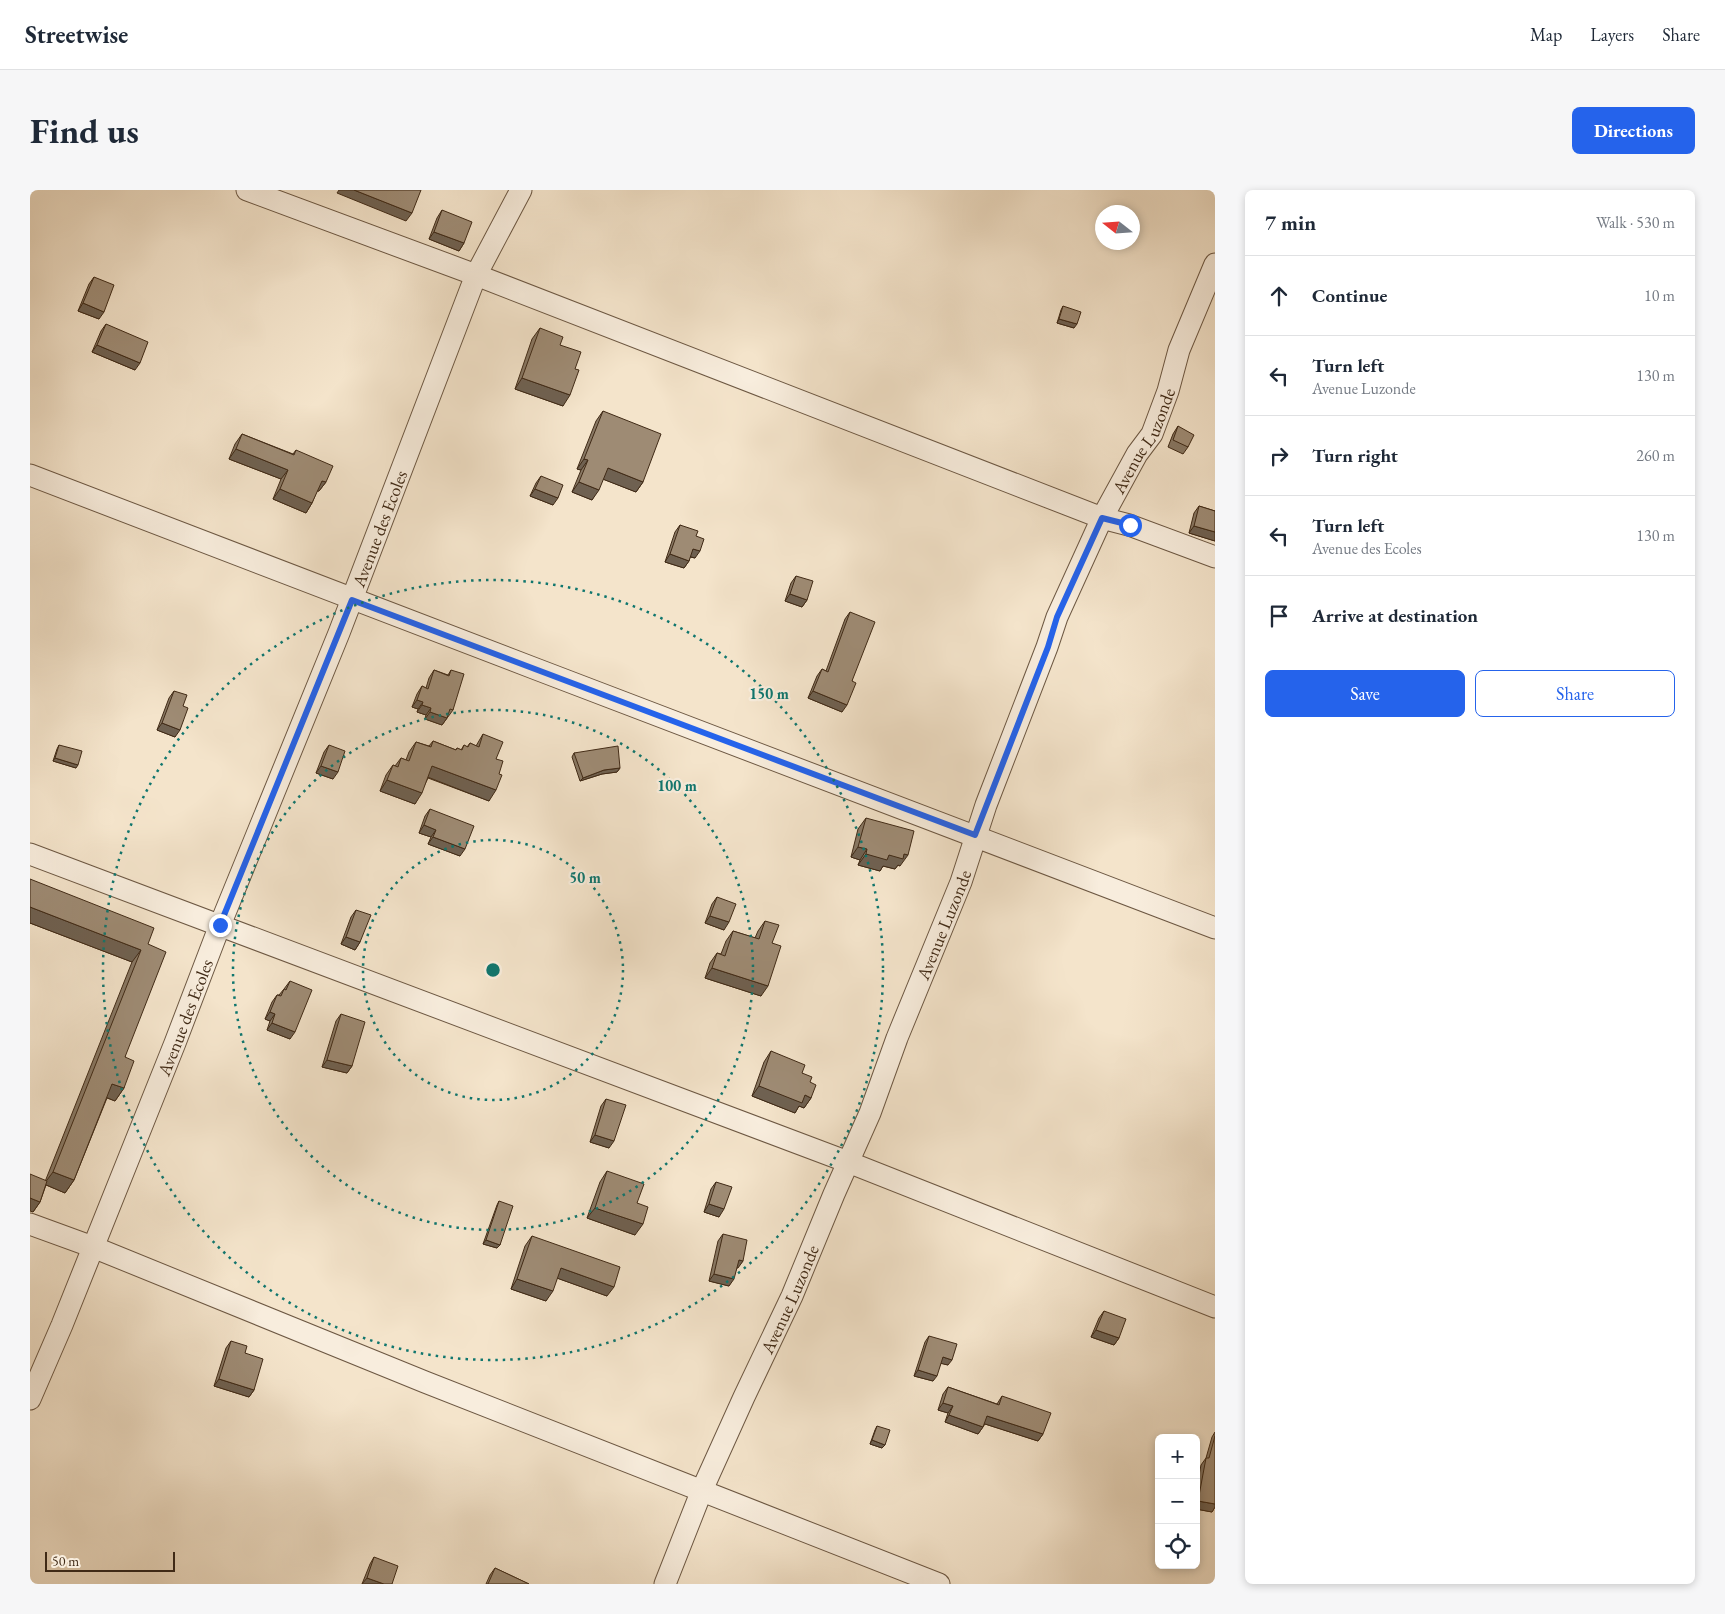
<!DOCTYPE html>
<meta charset="utf-8">
<style>
body{margin:0;font-family:"EB Garamond",serif;background:#f6f6f7;color:#1f2937}
.controls{position:absolute;right:15px;bottom:15px;display:grid;overflow:hidden;border-radius:8px;box-shadow:0 2px 8px #0003}
.controls button{width:45px;height:45px;display:grid;place-items:center;padding:0;border:0;border-bottom:1px solid #e0e1e3;background:#fff;color:#1f2937;font:25px sans-serif}
.compass{position:absolute;left:1065px;top:15px;width:45px;height:45px;border-radius:50%;background:#fff;box-shadow:0 2px 8px #0003;rotate:287deg}
.scale{position:absolute;left:15px;bottom:12px;width:130px;box-sizing:border-box;padding-left:5px;border:2px solid #402a16;border-top:0;font-size:14px;line-height:18px;white-space:nowrap;color:#402a16;-webkit-text-stroke:4px #f8eddd;paint-order:stroke}
.stop{position:absolute;width:15px;height:15px;margin:-11px;border:4px solid #2563eb;border-radius:50%;background:#fff}
.stop.end{background:#2563eb;border-color:#fff;box-shadow:0 1px 5px #0008}
.list{margin:0;padding:0;list-style:none}
h2{display:flex;justify-content:space-between;align-items:center;height:65px;margin:0;padding:0 20px;font-size:21px}
h2 small{font-size:16px;font-weight:400;color:#747a83}
.list li{display:grid;grid-template-columns:32px 1fr auto;gap:15px;align-items:center;box-sizing:border-box;height:80px;padding:0 20px;border-top:1px solid #e0e1e3}
.list b{display:block;font-size:19px;white-space:nowrap}
.list p{margin:0;font-size:16px;white-space:nowrap;color:#747a83}
.list em{font-size:16px;font-style:normal;color:#747a83}
.actions{display:flex;gap:10px;padding:15px 20px}
.actions a{flex:1;padding:11px 0;border:1px solid #2563eb;border-radius:8px;text-align:center;font-size:18px;color:#2563eb}
.actions .main{background:#2563eb;color:#fff}
.icon{flex:none;width:28px;height:28px;fill:none;stroke:currentColor;stroke-width:2;stroke-linecap:round;stroke-linejoin:round}
.map{position:relative;flex:none;width:1185px;height:1394px;overflow:hidden;border-radius:8px}
header{display:flex;align-items:center;gap:30px;box-sizing:border-box;height:70px;padding:0 25px;background:#fff;border-bottom:1px solid #e0e1e3}
header strong{font-size:24px}
nav{display:flex;gap:28px;margin-inline-start:auto;font-size:18px}
.intro{display:flex;align-items:center;justify-content:space-between;box-sizing:border-box;height:120px;padding:0 30px}
h1{margin:0;font-size:35px}
.button{padding:12px 22px;border-radius:8px;background:#2563eb;color:#fff;font-size:18px;font-weight:700}
main{display:flex;gap:30px;padding:0 30px}
aside{flex:1;background:#fff;border-radius:8px;box-shadow:0 2px 8px #0003}
.map>svg:first-child{display:block}
.lines{fill:none;stroke-linecap:round;stroke-linejoin:round}
.minor-casing{stroke:#6d5843;stroke-width:23}
.minor{stroke:#f8eddd;stroke-width:21}
.wall{fill:#887864;stroke:#402a16}
.shaded-wall{fill:#6f6151;stroke:#402a16}
.building{fill:#9e8b74;stroke:#402a16}
.route{stroke:#2563eb;stroke-width:6}
.ring{fill:none;stroke:#0f766e;stroke-width:2.5;stroke-dasharray:2.5 5}
.labels{text-anchor:middle;dominant-baseline:central;stroke-width:4.5;stroke-linejoin:round;paint-order:stroke}
.street-label{font-size:18px;fill:#402a16;stroke:#f8eddd}
.centre{fill:#0f766e;stroke:#f8eddd;stroke-width:2.5}
.ring-label{font-size:15px;text-anchor:middle;font-weight:bold;fill:#0f766e;stroke:#f8eddd;stroke-width:4.5;stroke-linejoin:round;paint-order:stroke}
</style>
<header>
<strong>Streetwise</strong>
<nav><a>Map</a><a>Layers</a><a>Share</a></nav>
</header>
<div class="intro"><h1>Find us</h1><a class="button">Directions</a></div>
<main>
<div class="map">
<svg width="1185" height="1394" viewBox="0 0 1185 1394">
<rect width="100%" height="100%" fill="#f4e4cb"/>
<filter id="stains"><feTurbulence type="fractalNoise" baseFrequency=".004" numOctaves="4"/><feColorMatrix values="0 0 0 0 .2 0 0 0 0 .09 0 0 0 0 .02 0 0 0 .5 -.17"/></filter>
<radialGradient id="worn" r=".72"><stop offset=".6" stop-color="#630" stop-opacity="0"/><stop offset="1" stop-color="#630" stop-opacity=".3"/></radialGradient>
<g class="lines">
<g class="minor-casing">
<g id="minor">
<path d="M 217,0 L 446,85 L 1072,328 L 1099,335 L 1185,367"/>
<path d="M 0,285 C 394,438 791,586 1185,738"/>
<path d="M 0,664 L 818,972 L 1185,1117"/>
<path d="M 0,1034 L 63,1057 L 395,1192 L 909,1394"/>
<path id="s1" d="M 0,1209 L 32,1135 L 145,853 L 190,735 L 309,443 L 446,85 L 491,0"/>
<path id="s2" d="M 635,1394 L 672,1300 L 714,1207 L 762,1106 L 804,1004 L 840,923 L 867,848 L 931,692 L 956,615 L 1017,457 L 1027,427 L 1072,328 L 1107,264 L 1122,244 L 1138,201 L 1149,160 L 1185,74"/>
</g>
</g>
<use href="#minor" class="minor"/>
</g>
<g class="wall">
<path d="M 412,20 L 434,53 L 429,61 L 399,49 L 407,28 Z"/>
<path d="M 64,87 L 69,129 L 48,121 L 59,94 Z"/>
<path d="M 1033,116 L 1044,138 L 1027,133 L 1031,120 Z"/>
<path d="M 76,134 L 105,180 L 62,162 L 71,141 Z"/>
<path d="M 510,138 L 530,155 L 533,216 L 485,199 L 502,149 Z"/>
<path d="M 573,221 L 613,292 L 606,302 L 573,289 L 562,310 L 542,302 L 551,280 L 547,279 L 566,231 Z"/>
<path d="M 1148,236 L 1158,257 L 1153,264 L 1138,257 L 1143,244 Z"/>
<path d="M 212,244 L 263,264 L 266,260 L 296,292 L 289,301 L 287,301 L 282,313 L 276,323 L 243,309 L 251,289 L 199,269 L 205,254 Z"/>
<path d="M 511,286 L 523,315 L 500,306 L 506,293 Z"/>
<path d="M 1169,316 L 1185,321 L 1185,351 L 1159,343 L 1164,323 Z"/>
<path d="M 650,335 L 666,346 L 665,368 L 660,367 L 659,371 L 654,378 L 635,372 L 645,342 Z"/>
<path d="M 766,386 L 777,410 L 772,417 L 755,411 L 761,393 Z"/>
<path d="M 820,422 L 822,491 L 812,522 L 778,508 L 787,486 L 792,479 L 796,481 L 815,429 Z"/>
<path d="M 404,480 L 418,485 L 421,480 L 423,520 L 412,535 L 395,529 L 396,525 L 387,522 L 388,519 L 382,517 L 387,504 L 392,496 L 396,498 L 399,488 Z"/>
<path d="M 144,501 L 153,516 L 145,547 L 127,540 L 139,508 Z"/>
<path d="M 453,544 L 466,569 L 459,611 L 398,588 L 385,614 L 350,601 L 356,585 L 363,575 L 365,576 L 371,568 L 376,570 L 379,562 L 386,552 L 399,556 L 403,551 L 426,560 L 427,558 L 431,560 L 434,555 L 437,557 L 440,553 L 446,556 Z"/>
<path d="M 29,555 L 46,578 L 23,571 L 27,559 Z"/>
<path d="M 299,555 L 303,589 L 286,583 L 294,562 Z"/>
<path d="M 544,563 L 590,578 L 587,582 L 572,584 L 550,591 L 542,567 Z"/>
<path d="M 400,619 L 430,666 L 398,654 L 401,647 L 389,643 L 395,626 Z"/>
<path d="M 836,628 L 870,676 L 868,675 L 865,679 L 853,676 L 850,681 L 828,675 L 830,670 L 821,667 L 828,639 Z"/>
<path d="M 687,707 L 694,740 L 675,733 L 682,714 Z"/>
<path d="M 326,720 L 330,752 L 325,760 L 311,754 L 321,727 Z"/>
<path d="M 735,731 L 742,753 L 731,806 L 675,788 L 680,773 L 687,763 L 691,764 L 696,751 L 703,741 L 725,748 L 728,741 Z"/>
<path d="M 0,733 L 118,754 L 95,867 L 94,898 L 85,911 L 77,908 L 44,990 L 35,1003 L 16,995 L 10,1012 L 3,1022 L 102,772 Z"/>
<path d="M 260,791 L 260,849 L 237,840 L 240,831 L 235,829 L 242,812 L 247,805 L 249,805 L 254,799 Z"/>
<path d="M 311,824 L 322,876 L 317,883 L 292,877 L 306,831 Z"/>
<path d="M 741,861 L 772,883 L 780,892 L 781,908 L 774,918 L 769,916 L 765,923 L 722,906 L 734,872 Z"/>
<path d="M 576,909 L 579,958 L 560,952 L 571,916 Z"/>
<path d="M 577,981 L 607,1013 L 605,1045 L 557,1028 L 570,992 Z"/>
<path d="M 686,992 L 689,1027 L 674,1022 L 681,999 Z"/>
<path d="M 469,1011 L 470,1055 L 467,1058 L 453,1054 L 467,1015 Z"/>
<path d="M 693,1044 L 713,1071 L 707,1078 L 699,1096 L 679,1091 L 688,1051 Z"/>
<path d="M 502,1046 L 577,1106 L 527,1088 L 516,1111 L 481,1099 L 495,1056 Z"/>
<path d="M 1074,1121 L 1089,1148 L 1084,1155 L 1061,1147 L 1069,1128 Z"/>
<path d="M 899,1146 L 918,1175 L 911,1173 L 903,1191 L 884,1186 L 895,1152 Z"/>
<path d="M 201,1151 L 215,1163 L 224,1200 L 219,1207 L 184,1196 L 196,1158 Z"/>
<path d="M 918,1197 L 967,1214 L 972,1206 L 1013,1244 L 1008,1251 L 955,1234 L 948,1244 L 915,1232 L 918,1223 L 908,1220 L 913,1204 Z"/>
<path d="M 847,1236 L 855,1255 L 852,1258 L 840,1254 L 845,1240 Z"/>
<path d="M 1185,1242 L 1185,1317 L 1182,1322 L 1166,1319 L 1166,1301 L 1171,1275 L 1176,1268 L 1182,1247 Z"/>
<path d="M 344,1367 L 362,1394 L 332,1394 L 340,1374 Z"/>
<path d="M 465,1378 L 499,1394 L 456,1394 L 460,1385 Z"/>
</g>
<g class="shaded-wall">
<path d="M 309,0 L 324,0 L 382,23 L 376,31 L 307,3 Z"/>
<path d="M 404,42 L 434,53 L 429,61 L 399,49 Z"/>
<path d="M 53,113 L 74,122 L 69,129 L 48,121 Z"/>
<path d="M 1029,129 L 1047,134 L 1044,138 L 1027,133 Z"/>
<path d="M 67,155 L 110,173 L 105,180 L 62,162 Z"/>
<path d="M 492,188 L 540,205 L 533,216 L 485,199 Z"/>
<path d="M 206,259 L 258,280 L 251,289 L 199,269 Z"/>
<path d="M 554,269 L 558,270 L 551,280 L 547,279 Z"/>
<path d="M 578,278 L 613,292 L 606,302 L 570,288 Z"/>
<path d="M 292,291 L 296,292 L 289,301 L 285,301 Z"/>
<path d="M 549,292 L 569,300 L 562,310 L 542,302 Z"/>
<path d="M 250,299 L 282,313 L 276,323 L 243,309 Z"/>
<path d="M 505,299 L 528,308 L 523,315 L 500,306 Z"/>
<path d="M 1164,336 L 1185,342 L 1185,351 L 1159,343 Z"/>
<path d="M 663,359 L 670,361 L 665,368 L 658,366 Z"/>
<path d="M 640,364 L 659,371 L 654,378 L 635,372 Z"/>
<path d="M 760,404 L 777,410 L 772,417 L 755,411 Z"/>
<path d="M 783,501 L 817,515 L 812,522 L 778,508 Z"/>
<path d="M 387,510 L 393,512 L 388,519 L 382,517 Z"/>
<path d="M 392,515 L 401,518 L 396,525 L 387,522 Z"/>
<path d="M 400,522 L 417,528 L 412,535 L 395,529 Z"/>
<path d="M 132,533 L 150,540 L 145,547 L 127,540 Z"/>
<path d="M 25,568 L 48,575 L 46,578 L 23,571 Z"/>
<path d="M 291,576 L 308,582 L 303,589 L 286,583 Z"/>
<path d="M 402,576 L 466,600 L 459,611 L 395,586 Z"/>
<path d="M 590,578 L 587,582 L 572,584 L 550,591 L 553,588 L 574,580 Z"/>
<path d="M 357,590 L 392,603 L 385,614 L 350,601 Z"/>
<path d="M 394,635 L 406,640 L 401,647 L 389,643 Z"/>
<path d="M 403,647 L 435,659 L 430,666 L 398,654 Z"/>
<path d="M 828,657 L 837,659 L 830,670 L 821,667 Z"/>
<path d="M 836,664 L 859,665 L 874,664 L 878,665 L 870,676 L 868,675 L 865,679 L 853,676 L 850,681 L 828,675 Z"/>
<path d="M 0,717 L 111,760 L 102,772 L 0,733 Z"/>
<path d="M 680,726 L 699,732 L 694,740 L 675,733 Z"/>
<path d="M 316,747 L 330,752 L 325,760 L 311,754 Z"/>
<path d="M 682,778 L 738,796 L 731,806 L 675,788 Z"/>
<path d="M 240,822 L 245,824 L 240,831 L 235,829 Z"/>
<path d="M 242,833 L 265,842 L 260,849 L 237,840 Z"/>
<path d="M 297,870 L 322,876 L 317,883 L 292,877 Z"/>
<path d="M 82,894 L 94,898 L 85,911 L 73,906 Z"/>
<path d="M 729,896 L 775,905 L 781,908 L 774,918 L 769,916 L 765,923 L 722,906 Z"/>
<path d="M 565,945 L 584,951 L 579,958 L 560,952 Z"/>
<path d="M 23,982 L 44,990 L 35,1003 L 14,994 Z"/>
<path d="M 0,1008 L 10,1012 L 3,1022 L 0,1021 Z"/>
<path d="M 679,1014 L 694,1019 L 689,1027 L 674,1022 Z"/>
<path d="M 565,1018 L 613,1034 L 605,1045 L 557,1028 Z"/>
<path d="M 456,1050 L 470,1055 L 467,1058 L 453,1054 Z"/>
<path d="M 709,1070 L 713,1071 L 708,1078 L 704,1077 Z"/>
<path d="M 531,1078 L 584,1097 L 577,1106 L 524,1087 Z"/>
<path d="M 684,1084 L 704,1089 L 699,1096 L 679,1091 Z"/>
<path d="M 487,1089 L 523,1101 L 516,1111 L 481,1099 Z"/>
<path d="M 1066,1140 L 1089,1148 L 1084,1155 L 1061,1147 Z"/>
<path d="M 913,1167 L 922,1170 L 918,1175 L 909,1173 Z"/>
<path d="M 888,1180 L 907,1186 L 903,1191 L 884,1186 Z"/>
<path d="M 189,1189 L 224,1200 L 219,1207 L 184,1196 Z"/>
<path d="M 913,1213 L 923,1216 L 918,1223 L 908,1220 Z"/>
<path d="M 919,1225 L 953,1237 L 948,1244 L 915,1232 Z"/>
<path d="M 957,1226 L 1013,1244 L 1008,1251 L 952,1233 Z"/>
<path d="M 842,1250 L 855,1255 L 852,1258 L 840,1254 Z"/>
<path d="M 1168,1311 L 1185,1314 L 1185,1317 L 1182,1322 L 1166,1319 L 1166,1314 Z"/>
<path d="M 337,1388 L 354,1394 L 332,1394 Z"/>
</g>
<g class="building">
<path d="M 324,0 L 391,0 L 382,23 Z"/>
<path d="M 412,20 L 442,32 L 434,53 L 404,42 Z"/>
<path d="M 64,87 L 84,95 L 74,122 L 53,113 Z"/>
<path d="M 1033,116 L 1051,122 L 1047,134 L 1029,129 Z"/>
<path d="M 76,134 L 118,152 L 110,173 L 67,155 Z"/>
<path d="M 510,138 L 533,147 L 530,155 L 551,162 L 545,179 L 549,180 L 540,205 L 492,188 Z"/>
<path d="M 573,221 L 631,244 L 613,292 L 578,278 L 569,300 L 549,292 L 558,270 L 554,269 Z"/>
<path d="M 1148,236 L 1164,245 L 1158,257 L 1143,250 Z"/>
<path d="M 212,244 L 264,265 L 266,260 L 303,276 L 296,292 L 292,291 L 282,313 L 250,299 L 258,280 L 206,259 Z"/>
<path d="M 511,286 L 533,295 L 528,308 L 505,299 Z"/>
<path d="M 1169,316 L 1185,321 L 1185,342 L 1164,336 Z"/>
<path d="M 650,335 L 668,341 L 666,346 L 674,349 L 670,361 L 663,359 L 659,371 L 640,364 Z"/>
<path d="M 766,386 L 783,391 L 777,410 L 760,404 Z"/>
<path d="M 820,422 L 845,432 L 822,491 L 826,493 L 817,515 L 783,501 L 792,479 L 798,482 Z"/>
<path d="M 404,480 L 419,486 L 421,480 L 434,484 L 423,520 L 420,519 L 417,528 L 400,522 L 401,518 L 392,515 L 393,512 L 387,510 L 392,496 L 398,499 Z"/>
<path d="M 144,501 L 157,505 L 153,516 L 158,518 L 150,540 L 132,533 Z"/>
<path d="M 453,544 L 473,552 L 466,569 L 473,571 L 469,584 L 472,585 L 466,600 L 402,576 L 392,603 L 357,590 L 363,575 L 368,577 L 371,568 L 379,571 L 386,552 L 401,557 L 403,551 L 426,560 L 427,558 L 432,560 L 434,555 L 438,557 L 440,553 L 449,557 Z"/>
<path d="M 29,555 L 52,561 L 48,575 L 25,568 Z"/>
<path d="M 299,555 L 315,561 L 308,582 L 291,576 Z"/>
<path d="M 588,556 L 590,578 L 574,580 L 553,588 L 544,563 Z"/>
<path d="M 400,619 L 444,636 L 435,659 L 403,647 L 406,640 L 394,635 Z"/>
<path d="M 836,628 L 884,641 L 878,665 L 874,664 L 873,669 L 859,665 L 857,670 L 836,664 L 837,659 L 828,657 Z"/>
<path d="M 0,689 L 124,738 L 118,754 L 136,762 L 95,867 L 104,871 L 94,898 L 82,894 L 44,990 L 23,982 L 111,760 L 0,717 Z"/>
<path d="M 687,707 L 706,714 L 699,732 L 680,726 Z"/>
<path d="M 326,720 L 341,725 L 330,752 L 316,747 Z"/>
<path d="M 735,731 L 749,735 L 742,753 L 751,756 L 738,796 L 682,778 L 687,763 L 695,766 L 703,741 L 729,749 Z"/>
<path d="M 260,791 L 282,800 L 265,842 L 242,833 L 245,824 L 240,822 L 247,805 L 251,806 L 254,799 L 256,800 Z"/>
<path d="M 311,824 L 335,832 L 322,876 L 297,870 Z"/>
<path d="M 741,861 L 775,875 L 772,883 L 782,887 L 780,892 L 786,895 L 781,908 L 775,905 L 772,913 L 729,896 Z"/>
<path d="M 576,909 L 596,915 L 584,951 L 565,945 Z"/>
<path d="M 577,981 L 614,994 L 607,1013 L 618,1017 L 613,1034 L 565,1018 Z"/>
<path d="M 0,984 L 17,991 L 10,1012 L 0,1008 Z"/>
<path d="M 686,992 L 702,997 L 694,1019 L 679,1014 Z"/>
<path d="M 469,1011 L 483,1016 L 470,1055 L 456,1050 Z"/>
<path d="M 693,1044 L 717,1050 L 713,1071 L 709,1070 L 704,1089 L 684,1084 Z"/>
<path d="M 502,1046 L 590,1077 L 584,1097 L 531,1078 L 523,1101 L 487,1089 Z"/>
<path d="M 1074,1121 L 1096,1129 L 1089,1148 L 1066,1140 Z"/>
<path d="M 899,1146 L 927,1154 L 922,1170 L 913,1167 L 907,1186 L 888,1180 Z"/>
<path d="M 201,1151 L 217,1156 L 215,1163 L 233,1169 L 224,1200 L 189,1189 Z"/>
<path d="M 918,1197 L 969,1215 L 972,1206 L 1021,1223 L 1013,1244 L 957,1226 L 953,1237 L 919,1225 L 923,1216 L 913,1213 Z"/>
<path d="M 847,1236 L 860,1240 L 855,1255 L 842,1250 Z"/>
<path d="M 1185,1246 L 1185,1314 L 1168,1311 L 1176,1268 L 1179,1268 Z"/>
<path d="M 344,1367 L 368,1376 L 362,1394 L 354,1394 L 337,1388 Z"/>
<path d="M 465,1378 L 499,1394 L 458,1394 Z"/>
</g>
<g class="lines">
<path class="route" d="M 190,735 L 322,410 L 945,645 L 1018,457 L 1027,427 L 1072,328 L 1100,335"/>
</g>
<g class="ring">
<circle cx="463" cy="780" r="130"/>
<circle cx="463" cy="780" r="260"/>
<circle cx="463" cy="780" r="390"/>
</g>
<g class="labels">
<g class="street-label">
<text stroke="none"><textPath href="#s2" startOffset="1241">Avenue Luzonde</textPath></text>
<text stroke="none"><textPath href="#s1" startOffset="938">Avenue des Ecoles</textPath></text>
<text stroke="none"><textPath href="#s2" startOffset="716">Avenue Luzonde</textPath></text>
<text stroke="none"><textPath href="#s1" startOffset="412">Avenue des Ecoles</textPath></text>
<text stroke="none"><textPath href="#s2" startOffset="311">Avenue Luzonde</textPath></text>
</g>
</g>
<circle cx="463" cy="780" r="8" class="centre"/>
<g class="ring-label">
<text x="739" y="509">150 m</text>
<text x="647" y="601">100 m</text>
<text x="555" y="693">50 m</text>
</g>
<rect width="100%" height="100%" filter="url(#stains)"/>
<rect width="100%" height="100%" fill="url(#worn)"/>
</svg>
<div class="controls">
<button>+</button>
<button>−</button>
<button><svg class="icon" aria-label="locate" viewBox="0 0 24 24"><circle cx="12" cy="12" r="6"/><path d="M12 2v4M12 18v4M2 12h4M18 12h4"/></svg></button>
</div>
<svg class="compass" viewBox="-18 -18 36 36"><path d="M0-13l5 13h-10z" fill="#e53935"/><path d="M0 13l5-13h-10z" fill="#747a83"/></svg>
<div class="scale">50 m</div>
<div class="stop" style="left:1100px;top:335px"></div>
<div class="stop end" style="left:190px;top:735px"></div>
</div>
<aside>
<h2>7 min<small>Walk · 530 m</small></h2>
<ul class="list">
<li><svg class="icon" aria-label="ahead" viewBox="0 0 24 24"><path d="M12 20V5M6 11l6-6 6 6"/></svg><div><b>Continue</b></div><em>10 m</em></li>
<li><svg class="icon" aria-label="left" viewBox="0 0 24 24"><path d="M17 20v-9H6M10 6l-5 5 5 5"/></svg><div><b>Turn left</b><p>Avenue Luzonde</p></div><em>130 m</em></li>
<li><svg class="icon" aria-label="right" viewBox="0 0 24 24"><path d="M7 20v-9h11M14 6l5 5-5 5"/></svg><div><b>Turn right</b></div><em>260 m</em></li>
<li><svg class="icon" aria-label="left" viewBox="0 0 24 24"><path d="M17 20v-9H6M10 6l-5 5 5 5"/></svg><div><b>Turn left</b><p>Avenue des Ecoles</p></div><em>130 m</em></li>
<li><svg class="icon" aria-label="arrive" viewBox="0 0 24 24"><path d="M6 21V4h12l-3 4 3 4H6"/></svg><div><b>Arrive at destination</b></div></li>
</ul>
<div class="actions"><a class="main">Save</a><a>Share</a></div>
</aside>
</main>
